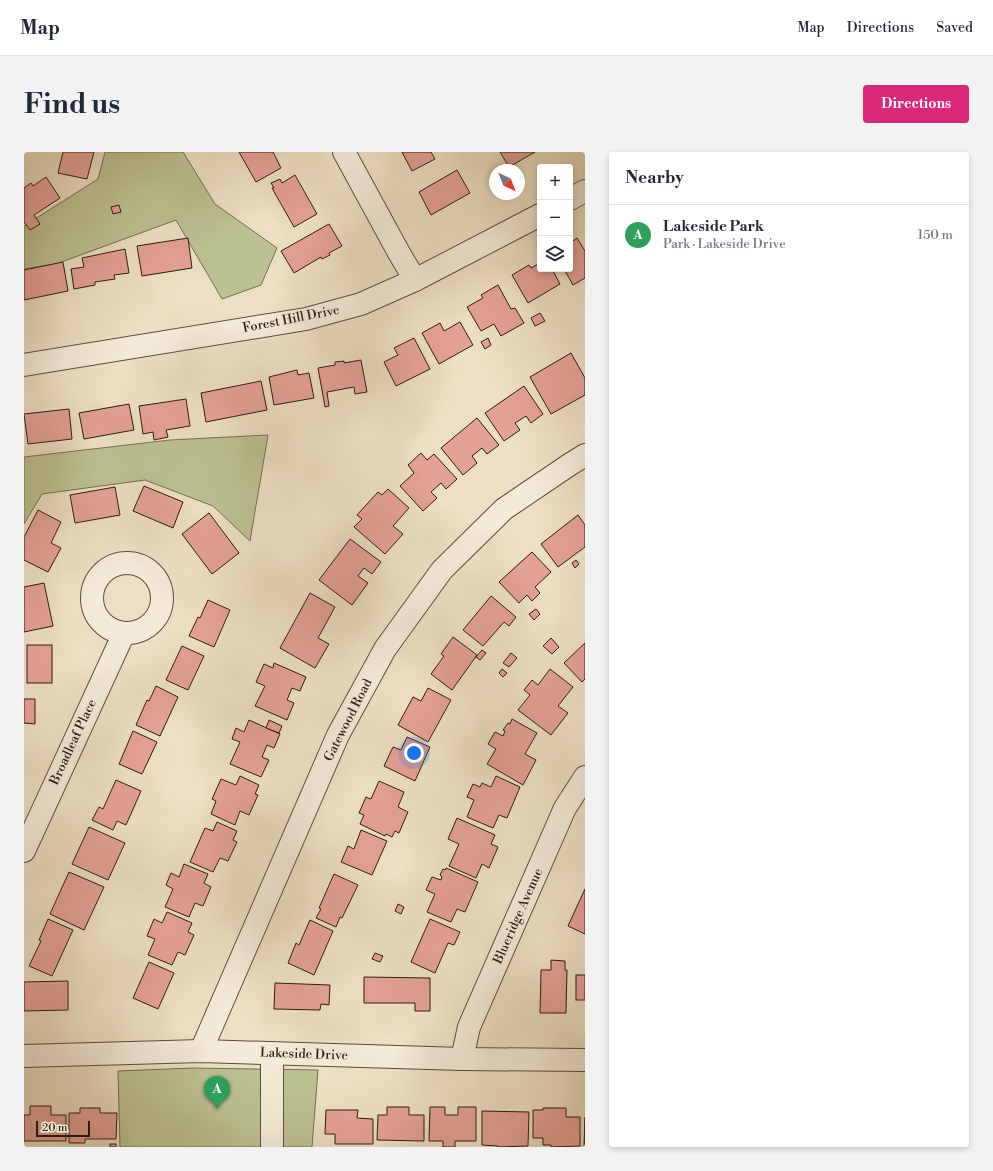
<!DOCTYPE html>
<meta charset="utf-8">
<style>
body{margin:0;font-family:"Libre Bodoni",serif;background:#f2f2f3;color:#1f2937}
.controls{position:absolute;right:12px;top:12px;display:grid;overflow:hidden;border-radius:4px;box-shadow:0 2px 6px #0003}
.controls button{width:36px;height:36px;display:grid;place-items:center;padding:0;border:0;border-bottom:1px solid #e0e1e3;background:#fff;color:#1f2937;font:20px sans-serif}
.compass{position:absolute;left:465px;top:12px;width:36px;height:36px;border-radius:50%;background:#fff;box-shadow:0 2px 6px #0003;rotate:137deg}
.scale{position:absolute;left:12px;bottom:10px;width:54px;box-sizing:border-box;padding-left:4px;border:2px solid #2d1c12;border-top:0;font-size:11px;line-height:14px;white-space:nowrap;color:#2d1c12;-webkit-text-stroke:3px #f3ead8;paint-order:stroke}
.you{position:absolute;left:390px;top:601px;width:14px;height:14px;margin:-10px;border:3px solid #fff;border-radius:50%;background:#1a73e8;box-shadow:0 0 0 6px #1a73e833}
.badge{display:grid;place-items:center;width:26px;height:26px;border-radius:50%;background:#db2777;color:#fff;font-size:13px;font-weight:700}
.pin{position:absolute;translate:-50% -33px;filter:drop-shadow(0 1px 2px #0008)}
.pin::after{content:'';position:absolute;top:21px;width:14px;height:12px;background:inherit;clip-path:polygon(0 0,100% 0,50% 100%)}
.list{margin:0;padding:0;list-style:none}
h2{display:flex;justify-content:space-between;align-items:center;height:52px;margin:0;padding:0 16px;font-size:17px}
h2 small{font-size:13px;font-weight:400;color:#747a83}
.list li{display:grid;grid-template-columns:26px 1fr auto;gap:12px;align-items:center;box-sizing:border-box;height:60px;padding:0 16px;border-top:1px solid #e0e1e3}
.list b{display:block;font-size:15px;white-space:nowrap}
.list p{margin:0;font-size:13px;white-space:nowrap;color:#747a83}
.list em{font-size:13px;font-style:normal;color:#747a83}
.icon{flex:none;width:22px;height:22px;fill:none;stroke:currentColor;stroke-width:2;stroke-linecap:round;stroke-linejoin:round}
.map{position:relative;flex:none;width:561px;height:995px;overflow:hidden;border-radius:4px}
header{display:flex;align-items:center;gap:24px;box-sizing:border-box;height:56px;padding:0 20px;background:#fff;border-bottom:1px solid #e0e1e3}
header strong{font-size:19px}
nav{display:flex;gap:22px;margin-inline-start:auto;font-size:14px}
.intro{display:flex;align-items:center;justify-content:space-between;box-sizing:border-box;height:96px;padding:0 24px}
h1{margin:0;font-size:28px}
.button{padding:10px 18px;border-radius:4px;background:#db2777;color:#fff;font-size:14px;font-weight:700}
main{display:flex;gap:24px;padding:0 24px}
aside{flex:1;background:#fff;border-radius:4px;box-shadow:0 2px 6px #0003}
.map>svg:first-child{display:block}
.green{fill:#bcc192;stroke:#746e52}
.building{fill:#e4a196;stroke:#2d1c12}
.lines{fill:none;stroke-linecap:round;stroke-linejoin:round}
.minor-casing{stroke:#5d4d3e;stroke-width:24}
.minor{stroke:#f3ead8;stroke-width:22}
.labels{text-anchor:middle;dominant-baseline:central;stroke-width:3;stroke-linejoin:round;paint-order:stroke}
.street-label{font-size:13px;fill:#2d1c12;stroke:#f3ead8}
</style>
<header>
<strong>Map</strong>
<nav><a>Map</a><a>Directions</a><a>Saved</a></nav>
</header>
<div class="intro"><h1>Find us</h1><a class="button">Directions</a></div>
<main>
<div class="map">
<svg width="561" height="995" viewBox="0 0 561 995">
<rect width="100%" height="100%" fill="#eddfc3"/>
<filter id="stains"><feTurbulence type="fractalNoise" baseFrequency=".005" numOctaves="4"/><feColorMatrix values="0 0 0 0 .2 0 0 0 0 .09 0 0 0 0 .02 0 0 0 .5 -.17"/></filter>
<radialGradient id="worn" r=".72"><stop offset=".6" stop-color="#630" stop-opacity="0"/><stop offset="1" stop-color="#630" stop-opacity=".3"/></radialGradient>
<g class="green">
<path d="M 81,0 L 159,0 L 191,52 L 253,96 L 237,133 L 198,147 L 152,68 L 32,112 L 0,117 L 0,74 L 74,27 Z"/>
<path d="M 244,283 L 226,389 L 189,354 L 121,328 L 18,342 L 0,372 L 0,305 L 146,288 Z"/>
<path d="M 169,916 L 294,918 L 288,995 L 96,995 L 94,919 Z"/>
</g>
<g class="building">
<path d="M 39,0 L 70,0 L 63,27 L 34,21 Z"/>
<path d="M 215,0 L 249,0 L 257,16 L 232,30 Z"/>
<path d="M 378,0 L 407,0 L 411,7 L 388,19 Z"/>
<path d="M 476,0 L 511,0 L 485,15 Z"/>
<path d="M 433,18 L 446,41 L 407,63 L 395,40 Z"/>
<path d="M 271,23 L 293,62 L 270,75 L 248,36 L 250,36 L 247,31 L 256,27 L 258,31 Z"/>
<path d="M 22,25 L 36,46 L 10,63 L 16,72 L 6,78 L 0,70 L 0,36 L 7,31 L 9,34 Z"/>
<path d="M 95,53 L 97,60 L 89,62 L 87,55 Z"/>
<path d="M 305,72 L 318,94 L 305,101 L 306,103 L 298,107 L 297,105 L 270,121 L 257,99 Z"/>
<path d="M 164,86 L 168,116 L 118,124 L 113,94 Z"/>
<path d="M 553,86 L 561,99 L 561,126 L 549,133 L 540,117 L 546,117 L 546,91 Z"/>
<path d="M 101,97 L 105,121 L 90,123 L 91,127 L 71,130 L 71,133 L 50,137 L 47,117 L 60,115 L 58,106 Z"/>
<path d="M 39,110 L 44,139 L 0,148 L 0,118 Z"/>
<path d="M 516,111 L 516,117 L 528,117 L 536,132 L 504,151 L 488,123 L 505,113 L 507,116 Z"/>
<path d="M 474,133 L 487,157 L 491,156 L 500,171 L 477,184 L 470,172 L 457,179 L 443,155 L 459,146 L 457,143 Z"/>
<path d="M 516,161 L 521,169 L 511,174 L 507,166 Z"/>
<path d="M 436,170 L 449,193 L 415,212 L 398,181 L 416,171 L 420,179 Z"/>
<path d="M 390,186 L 406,217 L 372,234 L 360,210 L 374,203 L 370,196 Z"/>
<path d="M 464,186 L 467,193 L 461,197 L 457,190 Z"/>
<path d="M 547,201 L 561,226 L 561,243 L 527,262 L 506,225 Z"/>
<path d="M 337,208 L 343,240 L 331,242 L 330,235 L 303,240 L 305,254 L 301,255 L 294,216 L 311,213 L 311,210 L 320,209 L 320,211 Z"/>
<path d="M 273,218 L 274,223 L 285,221 L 290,246 L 250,253 L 245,225 Z"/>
<path d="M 237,229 L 243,258 L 182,270 L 177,241 Z"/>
<path d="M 500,234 L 519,262 L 507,271 L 502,264 L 491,271 L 496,278 L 480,289 L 461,261 Z"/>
<path d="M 162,247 L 166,274 L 142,278 L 144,285 L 130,288 L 129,280 L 119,282 L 115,254 Z"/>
<path d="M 105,252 L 110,278 L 60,287 L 55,261 Z"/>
<path d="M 45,257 L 48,287 L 4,292 L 0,262 Z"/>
<path d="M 453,266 L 475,293 L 463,302 L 458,296 L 448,304 L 453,311 L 439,323 L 417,296 Z"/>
<path d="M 397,301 L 403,308 L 410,302 L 433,327 L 422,337 L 417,331 L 407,340 L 413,346 L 399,359 L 376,334 L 390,321 L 384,313 Z"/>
<path d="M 120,334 L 159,350 L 149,376 L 109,359 Z"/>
<path d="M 91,335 L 96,363 L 51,371 L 46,343 Z"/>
<path d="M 364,337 L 385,356 L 369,374 L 379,382 L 361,402 L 330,375 L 338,367 L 333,363 L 354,340 L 358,343 Z"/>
<path d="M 14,358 L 37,370 L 27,391 L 37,396 L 24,420 L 0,408 L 0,385 Z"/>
<path d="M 185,361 L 215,401 L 188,422 L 158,382 Z"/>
<path d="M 554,363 L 561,373 L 561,395 L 534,415 L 517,392 Z"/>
<path d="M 326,387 L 357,410 L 348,422 L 340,416 L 334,424 L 344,431 L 328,453 L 295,428 Z"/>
<path d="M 508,400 L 527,420 L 511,435 L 516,441 L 508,449 L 503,443 L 495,451 L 475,430 Z"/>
<path d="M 552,408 L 555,412 L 551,416 L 548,411 Z"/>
<path d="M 20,431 L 29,474 L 0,480 L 0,435 Z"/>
<path d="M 286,441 L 311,455 L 294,486 L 305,492 L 291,516 L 256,496 Z"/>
<path d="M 467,444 L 492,465 L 485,474 L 480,470 L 459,494 L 439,478 Z"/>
<path d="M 184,448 L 206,458 L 190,495 L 165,484 L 174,465 L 176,466 Z"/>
<path d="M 512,457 L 516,462 L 510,468 L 505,462 Z"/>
<path d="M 429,485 L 453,503 L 428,538 L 407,522 L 420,504 L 417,502 Z"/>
<path d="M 527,486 L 535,495 L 528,502 L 519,494 Z"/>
<path d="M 561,491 L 561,527 L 558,530 L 540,511 Z"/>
<rect x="3" y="493" width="25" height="38"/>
<path d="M 158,494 L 180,504 L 164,538 L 142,528 Z"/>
<path d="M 458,498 L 462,501 L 456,508 L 452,505 Z"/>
<path d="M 487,501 L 493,506 L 485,515 L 479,511 Z"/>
<path d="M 250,511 L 282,525 L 276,539 L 268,536 L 263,548 L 270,551 L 263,568 L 231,554 L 241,534 L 232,530 L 240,512 L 249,516 Z"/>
<path d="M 478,517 L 483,521 L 479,525 L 475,521 Z"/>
<path d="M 526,517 L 549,535 L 534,554 L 544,561 L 527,583 L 494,558 L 506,543 L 500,538 L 508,528 L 514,533 Z"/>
<path d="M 132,534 L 154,545 L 136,584 L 112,573 L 123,548 L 125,549 Z"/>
<path d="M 404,536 L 427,548 L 404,590 L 374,573 L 389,545 L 397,549 Z"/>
<path d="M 0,547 L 11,547 L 11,572 L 0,571 Z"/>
<path d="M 488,567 L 513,581 L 501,602 L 512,608 L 499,633 L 463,612 L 472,597 L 464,592 L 471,580 L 479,584 L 481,579 L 479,578 L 484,571 L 486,572 Z"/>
<path d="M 225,568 L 256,582 L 250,596 L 243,593 L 238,605 L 245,608 L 237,625 L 206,612 L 216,590 L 208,587 L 212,576 L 220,580 Z"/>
<path d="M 245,568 L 258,574 L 255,581 L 242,576 Z"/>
<path d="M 109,579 L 133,590 L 118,622 L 95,612 Z"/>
<path d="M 383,585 L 406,595 L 391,629 L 360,614 L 369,595 L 377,598 Z"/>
<path d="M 216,624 L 235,633 L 231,642 L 234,643 L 225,663 L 216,659 L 211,673 L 187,662 L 192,649 L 188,647 L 197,627 L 212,633 Z"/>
<path d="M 472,624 L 496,635 L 483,666 L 475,663 L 469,676 L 443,665 L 450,648 L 443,645 L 449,632 L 456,635 L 458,631 L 467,635 Z"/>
<path d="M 92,628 L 117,639 L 102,673 L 93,669 L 89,678 L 68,668 L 75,655 L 79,657 Z"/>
<path d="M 355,629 L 380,640 L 374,655 L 384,660 L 375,681 L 371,679 L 368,685 L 362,682 L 361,684 L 336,672 L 340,663 L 335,661 L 342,645 L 347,647 Z"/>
<path d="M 433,666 L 471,683 L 467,692 L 474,695 L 465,716 L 458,712 L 452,726 L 425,714 L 435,692 L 424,687 Z"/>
<path d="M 193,670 L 213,679 L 209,688 L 213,690 L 204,709 L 196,706 L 189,720 L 166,710 L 181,676 L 189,679 Z"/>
<path d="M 65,675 L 101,691 L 84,728 L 48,712 Z"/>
<path d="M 337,678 L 363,689 L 348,723 L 317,710 L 324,694 L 330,697 Z"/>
<path d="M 160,712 L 184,722 L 180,731 L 187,735 L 179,754 L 171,751 L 165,765 L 141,755 L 149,737 L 142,733 L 147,721 L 155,725 Z"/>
<path d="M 422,716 L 454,730 L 441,760 L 433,757 L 427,770 L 403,760 L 411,742 L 402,738 L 408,725 L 417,728 L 418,725 L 416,723 L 419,717 L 421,718 Z"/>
<path d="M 45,720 L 80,735 L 60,778 L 26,762 Z"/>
<path d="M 310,722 L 334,733 L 318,766 L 316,765 L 312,775 L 292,766 L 297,757 L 295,756 Z"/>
<path d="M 561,737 L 561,782 L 544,774 Z"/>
<path d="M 374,752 L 380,755 L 377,762 L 371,759 Z"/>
<path d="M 143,760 L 168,771 L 164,780 L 170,783 L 161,803 L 154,800 L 148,813 L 124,803 L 131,787 L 123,784 L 130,767 L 138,771 Z"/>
<path d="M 24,767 L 49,778 L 28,824 L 5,814 L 17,789 L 15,788 Z"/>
<path d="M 406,767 L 436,780 L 430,793 L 424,791 L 411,821 L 387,810 Z"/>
<path d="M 286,768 L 309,779 L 290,823 L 264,811 L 272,791 L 275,793 Z"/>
<path d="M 351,801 L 359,804 L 356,810 L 348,807 Z"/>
<path d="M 527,808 L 541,809 L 541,818 L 543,818 L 542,861 L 516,861 L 517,818 L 527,818 Z"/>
<path d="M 125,810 L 150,821 L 134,857 L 109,846 Z"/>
<rect x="552" y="823" width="9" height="25"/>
<path d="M 340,825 L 406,826 L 406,859 L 391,859 L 391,851 L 340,851 Z"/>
<path d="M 44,829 L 44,858 L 0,859 L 0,830 Z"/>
<path d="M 251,831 L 306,833 L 305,853 L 297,852 L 296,858 L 250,857 Z"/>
<path d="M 6,954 L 27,954 L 27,963 L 42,963 L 42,989 L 0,989 L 0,963 L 6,963 Z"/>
<path d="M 363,955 L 385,955 L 385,963 L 400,963 L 400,989 L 353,988 L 354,963 L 363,963 Z"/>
<path d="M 406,955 L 421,955 L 421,963 L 434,963 L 434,955 L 452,955 L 452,989 L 431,989 L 431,995 L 419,995 L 419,989 L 405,989 Z"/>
<path d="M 56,956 L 76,956 L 76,961 L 93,961 L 92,987 L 61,987 L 61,991 L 45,991 L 45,961 L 56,961 Z"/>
<path d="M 519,956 L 542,956 L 542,965 L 556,965 L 556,994 L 527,995 L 527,993 L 519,993 L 519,986 L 509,986 L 509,958 L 519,958 Z"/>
<path d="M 302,958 L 334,958 L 333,966 L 349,967 L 349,992 L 311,992 L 311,982 L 301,982 Z"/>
<path d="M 458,959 L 505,960 L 504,994 L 474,995 L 474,994 L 458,993 Z"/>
<path d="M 561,965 L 561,994 L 560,994 Z"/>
<rect x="86" y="992" width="6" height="3"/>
</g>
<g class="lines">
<g class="minor-casing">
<g id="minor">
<path d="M 320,0 L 375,101 L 391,128"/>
<path d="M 546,47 L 561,39"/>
<path d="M 0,213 L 282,167 L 337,152 L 391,128 L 516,63"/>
<circle cx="103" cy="446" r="35"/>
<path d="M 0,699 L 100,481"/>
<path d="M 177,899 L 314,583 L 361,497 L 418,418 L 480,357 L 545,313 L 561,303"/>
<path d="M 0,904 L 177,899 L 438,907 L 561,908"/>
<path d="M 438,907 L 445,875 L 541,656 L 561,625"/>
<path d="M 248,995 L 248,902"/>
</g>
</g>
<use href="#minor" class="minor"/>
</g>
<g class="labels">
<g class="street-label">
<text transform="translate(267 167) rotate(-11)">Forest Hill Drive</text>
<text transform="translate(324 568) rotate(-63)">Gatewood Road</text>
<text transform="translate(49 590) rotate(-65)">Broadleaf Place</text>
<text transform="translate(494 764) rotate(-66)">Blueridge Avenue</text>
<text transform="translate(280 902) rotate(2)">Lakeside Drive</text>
</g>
</g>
<rect width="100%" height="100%" filter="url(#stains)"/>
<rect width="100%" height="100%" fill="url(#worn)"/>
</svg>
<div class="controls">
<button>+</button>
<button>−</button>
<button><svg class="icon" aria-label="layers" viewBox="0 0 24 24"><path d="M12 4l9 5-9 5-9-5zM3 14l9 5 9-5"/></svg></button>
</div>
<svg class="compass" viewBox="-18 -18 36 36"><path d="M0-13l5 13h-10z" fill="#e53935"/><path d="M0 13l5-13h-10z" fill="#747a83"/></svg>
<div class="scale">20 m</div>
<div class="you"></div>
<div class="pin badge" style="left:193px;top:957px;background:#2e9e5b">A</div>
</div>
<aside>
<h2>Nearby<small></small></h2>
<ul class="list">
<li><span class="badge" style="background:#2e9e5b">A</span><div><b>Lakeside Park</b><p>Park · Lakeside Drive</p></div><em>150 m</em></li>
</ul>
</aside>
</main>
